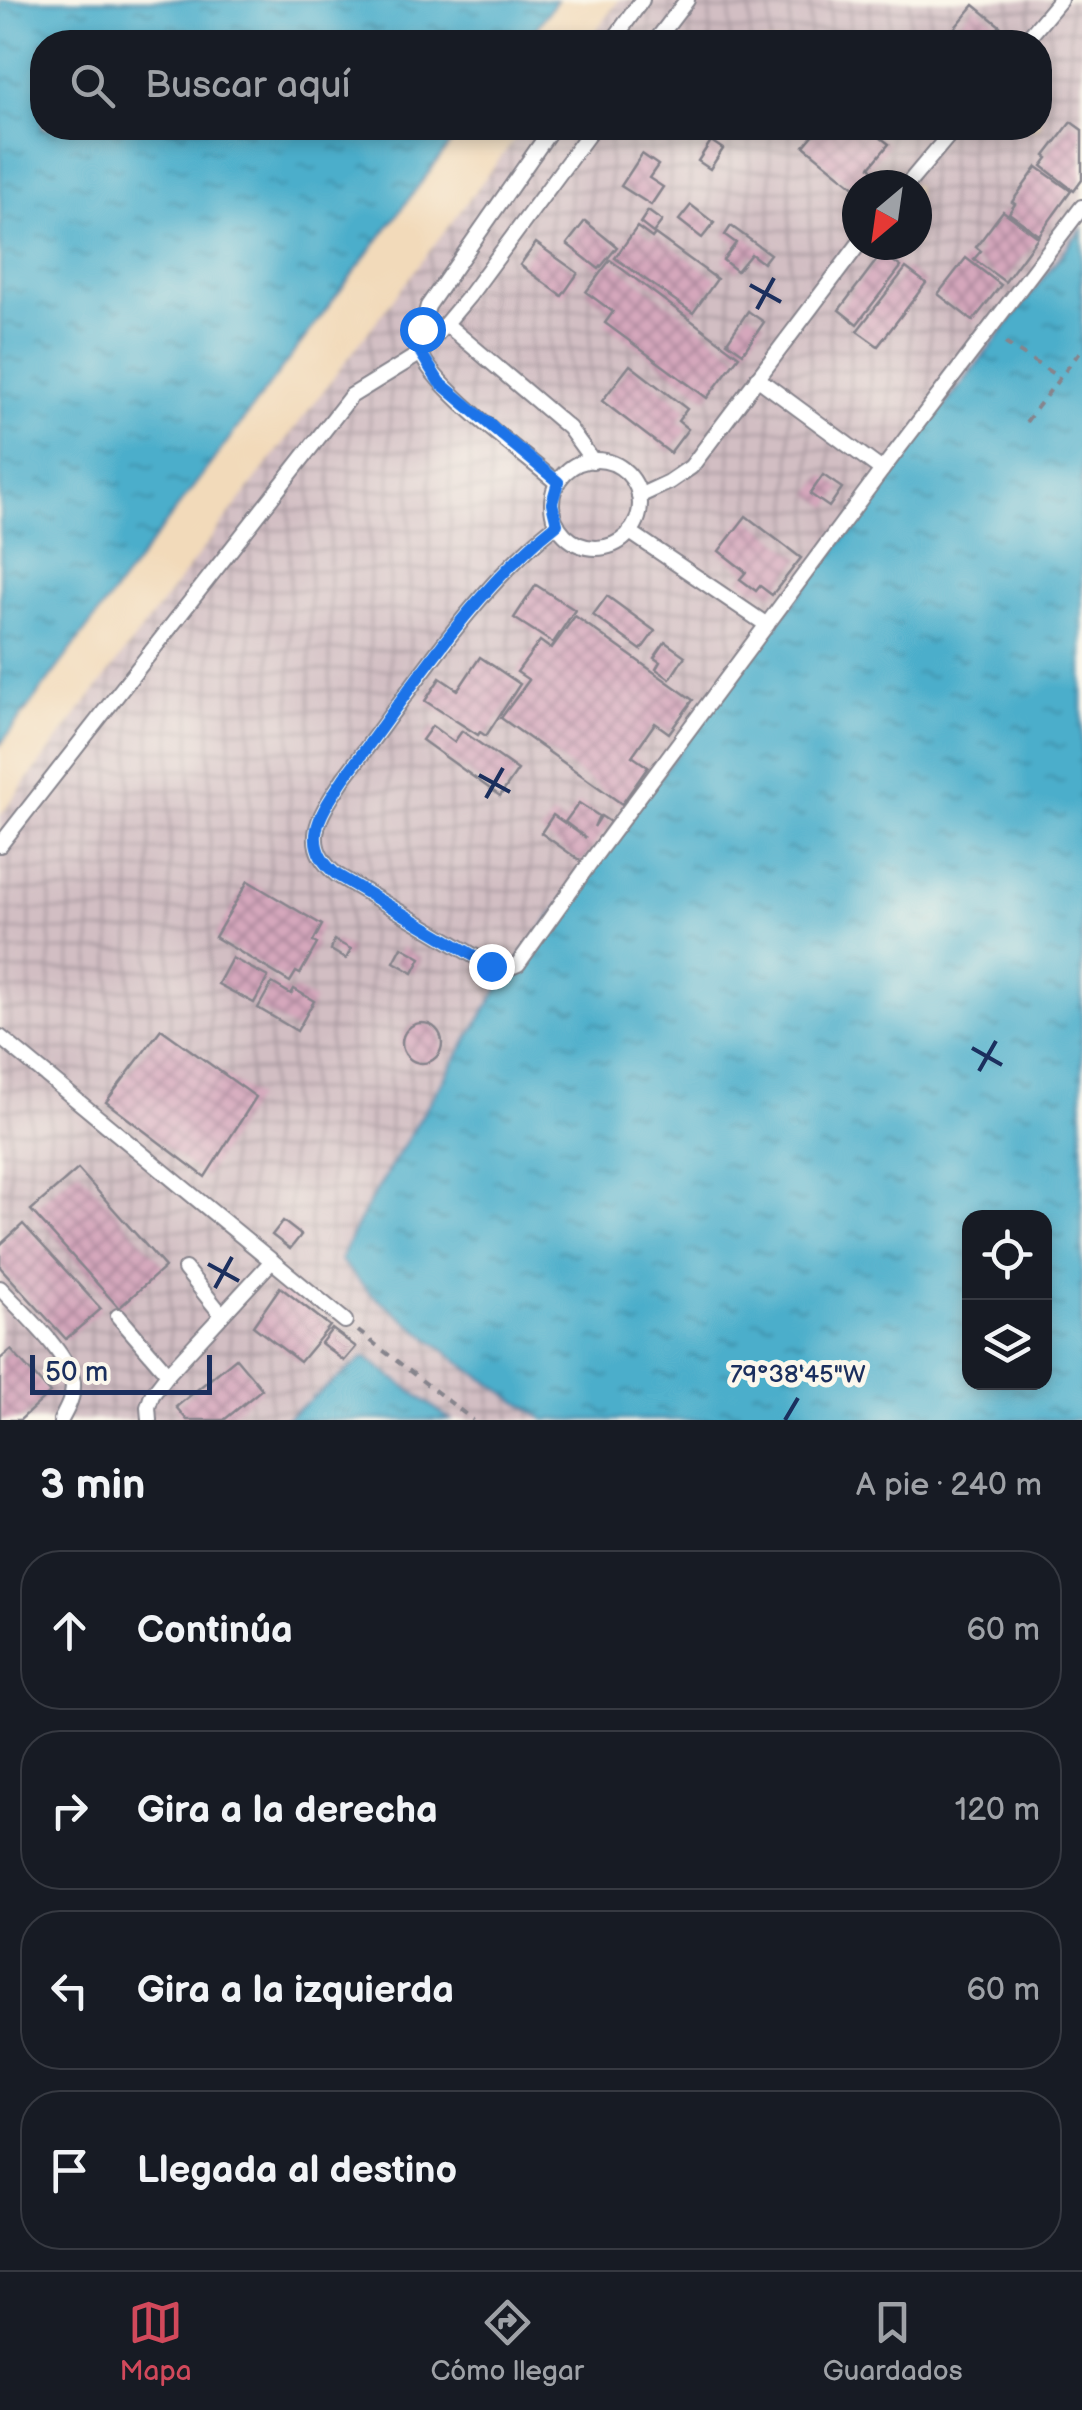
<!DOCTYPE html>
<html lang="es">
<meta charset="utf-8">
<style>
body{margin:0;font-family:"Balsamiq Sans",sans-serif;background:#242831;color:#f1f3f6}
.controls{position:absolute;right:30px;bottom:30px;display:grid;overflow:hidden;border-radius:20px;box-shadow:0 5px 15px #0003}
.controls button{width:90px;height:90px;display:grid;place-items:center;padding:0;border:0;border-bottom:2px solid #363941;background:#171b24;color:#f1f3f6;font:50px sans-serif}
.compass{position:absolute;left:842px;top:170px;width:90px;height:90px;border-radius:50%;background:#171b24;box-shadow:0 5px 15px #0003;rotate:209deg}
.scale{position:absolute;left:30px;bottom:25px;width:182px;box-sizing:border-box;padding-left:10px;border:5px solid #1b2f5e;border-top:0;font-size:28px;line-height:35px;white-space:nowrap;color:#1b2f5e;-webkit-text-stroke:8px #fbf7ec;paint-order:stroke}
.stop{position:absolute;width:30px;height:30px;margin:-22px;border:8px solid #1a73e8;border-radius:50%;background:#fff}
.stop.end{background:#1a73e8;border-color:#fff;box-shadow:0 2px 10px #0008}
.list{margin:0;padding:0;list-style:none}
h2{display:flex;justify-content:space-between;align-items:center;height:130px;margin:0;padding:0 40px;font-size:42px}
h2 small{font-size:32px;font-weight:400;color:#9ea1a6}
.list li{display:grid;grid-template-columns:65px 1fr auto;gap:30px;align-items:center;box-sizing:border-box;height:160px;margin:0 20px 20px;padding:0 20px;border:2px solid #363941;border-radius:40px}
.list b{display:block;font-size:38px;white-space:nowrap}
.list em{font-size:32px;font-style:normal;color:#9ea1a6}
.icon{flex:none;width:55px;height:55px;fill:none;stroke:currentColor;stroke-width:2;stroke-linecap:round;stroke-linejoin:round}
.map{position:relative;flex:none;width:1082px;height:1420px;overflow:hidden}
.search{position:absolute;background:#171b24;box-shadow:0 5px 15px #0003;left:30px;right:30px;top:30px;height:110px;display:flex;align-items:center;gap:25px;box-sizing:border-box;padding:0 35px;border-radius:40px;color:#9ea1a6;font-size:38px}
.sheet{height:850px;background:#171b24}
nav{display:flex;justify-content:space-around;align-items:center;box-sizing:border-box;height:140px;border-top:2px solid #363941;background:#171b24;font-size:28px;color:#9ea1a6}
nav a{display:grid;justify-items:center;gap:5px}
nav .on{color:#d1495b}
.map>svg:first-child{display:block}
.industrial{fill:url(#industrial-grid);fill-rule:evenodd}
.water{fill:url(#water-ripples);stroke:#346e94;stroke-width:2.5;fill-rule:evenodd}
.building{fill:url(#building-cross-hatch)}
.lines{fill:none;stroke-linecap:round;stroke-linejoin:round}
.lane-casing{stroke:#86848c;stroke-width:18}
.path{stroke:#86848c;stroke-width:4;stroke-dasharray:8 8;stroke-linecap:butt}
.lane{stroke:#fff;stroke-width:14}
.route{stroke:#1a73e8;stroke-width:12}
.ticks{fill:none;stroke:#1b2f5e;stroke-width:4}
.ticks-label{font-size:25px;text-anchor:middle;fill:#1b2f5e;stroke:#fbf7ec;stroke-width:10;stroke-linejoin:round;paint-order:stroke}
</style>
<div class="map">
<svg width="1082" height="1420" viewBox="0 0 1082 1420">
<defs>
<pattern id="industrial-grid" width="8" height="8" patternUnits="userSpaceOnUse" patternTransform="scale(2.5)"><rect width="8" height="8" fill="#d2bec3"/><path d="M0 4h8M4 0v8" fill="none" stroke="#aa9ba2"/></pattern>
<pattern id="water-ripples" width="26" height="14" patternUnits="userSpaceOnUse" patternTransform="scale(2.5)"><rect width="26" height="14" fill="#4caecb"/><path d="M2 4q2-2 4 0t4 0M15 11q2-2 4 0t4 0" fill="none" stroke="#3e8ea8"/></pattern>
<pattern id="building-cross-hatch" width="8" height="8" patternUnits="userSpaceOnUse" patternTransform="scale(2.5)"><rect width="8" height="8" fill="#d5a7bc"/><path d="M0 0l8 8M0 8l8-8" fill="none" stroke="#ac889c"/></pattern>
</defs>
<rect width="100%" height="100%" fill="#fbf7ec"/>
<filter id="ink" filterUnits="userSpaceOnUse"><feTurbulence type="fractalNoise" baseFrequency=".01" numOctaves="2"/><feDisplacementMap in="SourceGraphic" scale="20" xChannelSelector="R" yChannelSelector="G"/><feConvolveMatrix kernelMatrix="1 2 1 2 8 2 1 2 1" color-interpolation-filters="sRGB"/></filter>
<filter id="wash" filterUnits="userSpaceOnUse"><feTurbulence type="fractalNoise" baseFrequency=".0048" numOctaves="4" result="noise"/><feDisplacementMap in="SourceGraphic" scale="40" xChannelSelector="R" yChannelSelector="G"/><feGaussianBlur stdDeviation="2.25" result="paint"/><feColorMatrix in="noise" values="0 0 0 0 0 0 0 0 0 0 0 0 0 0 0 0 0 1.4 0 .05"/><feComposite in="paint" operator="in"/></filter>
<g filter="url(#wash)">
<rect width="100%" height="100%" fill="#f2daba"/>
<path class="industrial" d="M 619,0 L 1082,0 L 1082,228 L 506,976 L 364,1211 L 469,1369 L 545,1420 L 451,1420 L 365,1357 L 284,1420 L 0,1420 L 0,816 L 523,128 L 1040,128 L 1040,42 L 587,42 ZM 857,185 L 917,185 L 917,245 L 857,245 Z"/>
<g class="water">
<path d="M 0,0 L 557,0 L 526,42 L 42,42 L 42,128 L 462,128 L 0,745 Z"/>
<path d="M 1082,228 L 1082,1420 L 545,1420 L 469,1369 L 369,1292 L 340,1260 L 364,1211 L 506,976 ZM 970,1218 L 1044,1218 L 1044,1382 L 970,1382 Z"/>
<path d="M 365,1357 L 451,1420 L 284,1420 Z"/>
</g>
<g id="blocks">
<g class="building">
<path d="M 974,5 L 1000,26 L 986,42 L 943,42 Z"/>
<path d="M 1071,122 L 1082,130 L 1082,180 L 1074,191 L 1042,166 L 1048,158 L 1045,156 Z"/>
<path d="M 819,128 L 868,128 L 889,144 L 870,167 L 875,172 L 865,185 L 857,185 L 857,189 L 804,146 Z"/>
<path d="M 711,141 L 723,149 L 710,169 L 698,161 Z"/>
<path d="M 642,154 L 658,165 L 649,178 L 663,187 L 651,205 L 621,186 Z"/>
<path d="M 1037,167 L 1071,191 L 1039,235 L 1009,213 L 1015,204 L 1012,202 Z"/>
<path d="M 691,205 L 714,223 L 702,238 L 679,220 Z"/>
<path d="M 648,211 L 662,221 L 653,233 L 640,223 Z"/>
<path d="M 1003,211 L 1038,237 L 1005,282 L 974,259 L 981,251 L 976,247 Z"/>
<path d="M 585,221 L 617,247 L 599,269 L 567,244 Z"/>
<path d="M 731,226 L 770,254 L 763,263 L 751,254 L 737,271 L 723,260 L 736,243 L 725,235 Z"/>
<path d="M 637,227 L 652,238 L 655,234 L 717,279 L 693,313 L 615,258 Z"/>
<path d="M 536,243 L 578,273 L 562,296 L 520,265 Z"/>
<path d="M 882,253 L 901,267 L 857,324 L 839,310 Z"/>
<path d="M 966,258 L 1001,285 L 973,321 L 938,294 Z"/>
<path d="M 610,260 L 739,356 L 707,398 L 605,323 L 613,312 L 586,292 Z"/>
<path d="M 906,268 L 926,283 L 878,346 L 857,331 Z"/>
<path d="M 748,311 L 764,322 L 743,353 L 727,342 Z"/>
<path d="M 630,365 L 687,409 L 678,421 L 688,429 L 670,453 L 602,401 Z"/>
<path d="M 823,475 L 842,488 L 829,507 L 810,494 Z"/>
<path d="M 746,516 L 801,558 L 772,595 L 760,586 L 756,591 L 740,579 L 746,572 L 719,551 Z"/>
<path d="M 536,585 L 575,610 L 553,643 L 514,618 Z"/>
<path d="M 607,596 L 655,631 L 641,650 L 593,615 Z"/>
<path d="M 575,616 L 693,700 L 669,733 L 655,723 L 632,756 L 648,767 L 622,804 L 501,718 L 529,680 L 517,672 L 540,641 L 551,649 Z"/>
<path d="M 665,642 L 685,656 L 670,679 L 656,669 L 660,662 L 654,658 Z"/>
<path d="M 480,657 L 520,684 L 486,736 L 480,732 L 478,735 L 425,701 L 440,678 L 458,690 Z"/>
<path d="M 432,726 L 454,742 L 462,731 L 518,770 L 500,796 L 422,740 Z"/>
<path d="M 579,803 L 599,816 L 594,827 L 601,816 L 610,822 L 582,862 L 541,833 L 553,815 L 586,838 L 565,822 Z"/>
<path d="M 248,881 L 322,925 L 313,942 L 317,944 L 300,974 L 296,972 L 290,982 L 215,937 Z"/>
<path d="M 334,940 L 351,949 L 346,959 L 331,950 Z"/>
<path d="M 402,947 L 421,958 L 413,973 L 394,962 Z"/>
<path d="M 232,958 L 268,977 L 254,1003 L 218,984 Z"/>
<path d="M 272,983 L 291,994 L 294,989 L 314,1001 L 297,1031 L 258,1008 Z"/>
<circle cx="422" cy="1043" r="20"/>
<path d="M 161,1029 L 256,1097 L 205,1177 L 106,1102 Z"/>
<path d="M 78,1169 L 165,1267 L 119,1308 L 31,1210 Z"/>
<path d="M 283,1221 L 301,1235 L 290,1249 L 272,1235 Z"/>
<path d="M 23,1224 L 101,1309 L 66,1339 L 0,1267 L 0,1245 Z"/>
<path d="M 280,1287 L 330,1326 L 300,1362 L 253,1326 Z"/>
<path d="M 332,1329 L 356,1347 L 344,1361 L 321,1343 Z"/>
<path d="M 11,1350 L 50,1393 L 20,1420 L 0,1420 L 0,1359 Z"/>
<path d="M 236,1358 L 262,1389 L 224,1420 L 187,1420 L 176,1407 Z"/>
</g>
</g>
</g>
<g filter="url(#ink)">
<use href="#blocks" fill-opacity="0" stroke="#86848c" stroke-width="2.5"/>
<g class="lines">
<g class="lane-casing">
<g id="lane">
<path d="M 612,42 L 642,0"/>
<path d="M 655,42 L 687,0"/>
<path d="M 1025,42 L 1060,0"/>
<path d="M 552,128 L 428,306 C 424,320 418,338 421,352 C 430,386 528,457 557,483"/>
<path d="M 907,185 L 955,128"/>
<path d="M 446,324 L 569,428 L 593,461"/>
<path d="M 757,378 L 882,470 L 1082,207"/>
<circle cx="596" cy="504" r="44"/>
<path d="M 639,496 L 669,482 L 691,467 L 858,245"/>
<path d="M 557,524 C 472,591 410,692 344,778 C 322,812 297,843 337,875 L 491,966 L 511,967 L 518,964 L 597,853 L 882,470"/>
<path d="M 630,532 L 767,625"/>
<path d="M 0,845 L 351,396 L 421,353 L 469,296 L 593,128"/>
<path d="M 0,1037 L 345,1321"/>
<path d="M 185,1269 L 222,1315"/>
<path d="M 0,1288 C 21,1311 68,1352 73,1382 C 74,1396 67,1409 61,1420"/>
<path d="M 118,1316 L 168,1374"/>
<path d="M 149,1420 L 148,1407 L 152,1395 L 168,1374 L 272,1261"/>
</g>
</g>
<g class="path">
<path d="M 1005,343 L 1060,378"/>
<path d="M 1026,422 L 1082,349"/>
<path d="M 358,1331 L 473,1420"/>
</g>
<use href="#lane" class="lane"/>
</g>
</g>
<g class="lines" filter="url(#ink)">
<path class="route" d="M 422,329 L 421,353 L 439,382 L 558,482 L 552,503 L 557,524 C 471,592 410,691 344,778 C 322,812 297,843 337,875 L 491,966"/>
</g>
<path class="ticks" d="M 750,285 L 781,302M 757,309 L 774,278M 479,775 L 510,792M 486,798 L 503,768M 972,1048 L 1002,1065M 979,1071 L 996,1041M 208,1264 L 239,1281M 215,1288 L 232,1257M 785,1420 L 798,1398"/>
<g class="ticks-label">
<text x="798" y="1382">79°38'45"W</text>
</g>
</svg>
<div class="controls">
<button><svg class="icon" aria-label="locate" viewBox="0 0 24 24"><circle cx="12" cy="12" r="6"/><path d="M12 2v4M12 18v4M2 12h4M18 12h4"/></svg></button>
<button><svg class="icon" aria-label="layers" viewBox="0 0 24 24"><path d="M12 4l9 5-9 5-9-5zM3 14l9 5 9-5"/></svg></button>
</div>
<svg class="compass" viewBox="-18 -18 36 36"><path d="M0-13l5 13h-10z" fill="#e53935"/><path d="M0 13l5-13h-10z" fill="#9ea1a6"/></svg>
<div class="scale">50 m</div>
<div class="stop" style="left:422px;top:329px"></div>
<div class="stop end" style="left:491px;top:966px"></div>
<div class="search"><svg class="icon" aria-label="search" viewBox="0 0 24 24"><circle cx="10" cy="10" r="6"/><path d="M15 15l6 6"/></svg>Buscar aquí</div>
</div>
<section class="sheet">
<h2>3 min<small>A pie · 240 m</small></h2>
<ul class="list">
<li><svg class="icon" aria-label="ahead" viewBox="0 0 24 24"><path d="M12 20V5M6 11l6-6 6 6"/></svg><div><b>Continúa</b></div><em>60 m</em></li>
<li><svg class="icon" aria-label="right" viewBox="0 0 24 24"><path d="M7 20v-9h11M14 6l5 5-5 5"/></svg><div><b>Gira a la derecha</b></div><em>120 m</em></li>
<li><svg class="icon" aria-label="left" viewBox="0 0 24 24"><path d="M17 20v-9H6M10 6l-5 5 5 5"/></svg><div><b>Gira a la izquierda</b></div><em>60 m</em></li>
<li><svg class="icon" aria-label="arrive" viewBox="0 0 24 24"><path d="M6 21V4h12l-3 4 3 4H6"/></svg><div><b>Llegada al destino</b></div></li>
</ul>
</section>
<nav>
<a class="on"><svg class="icon" aria-label="map" viewBox="0 0 24 24"><path d="M3 6l6-2 6 2 6-2v14l-6 2-6-2-6 2zM9 4v14M15 6v14"/></svg>Mapa</a>
<a><svg class="icon" aria-label="directions" viewBox="0 0 24 24"><path d="M12 3l9 9-9 9-9-9zM9 14v-3h6M13 9l2 2-2 2"/></svg>Cómo llegar</a>
<a><svg class="icon" aria-label="saved" viewBox="0 0 24 24"><path d="M7 4h10v16l-5-4-5 4z"/></svg>Guardados</a>
</nav>
